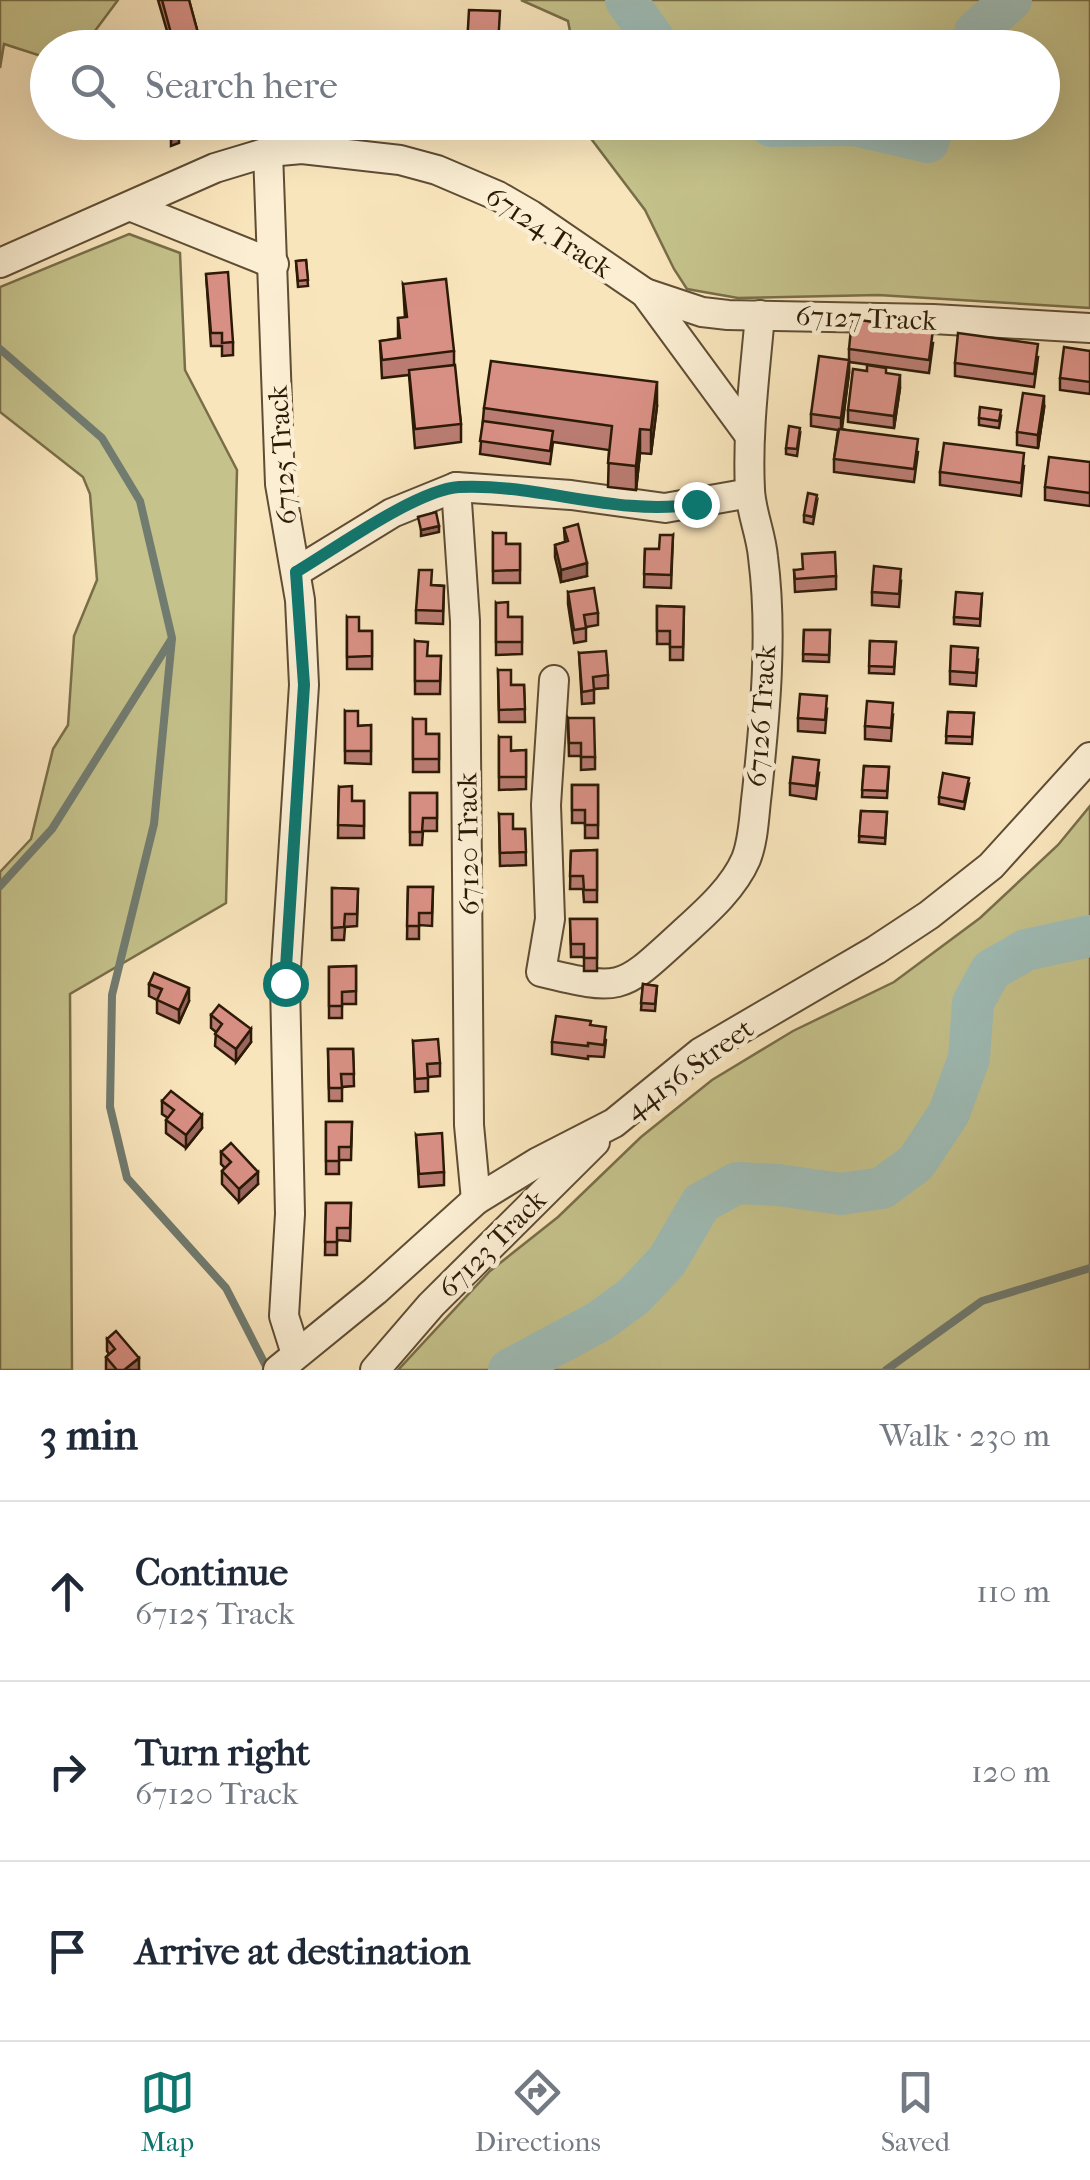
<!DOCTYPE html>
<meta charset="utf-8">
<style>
body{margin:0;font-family:"IM FELL French Canon",serif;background:#f6f6f7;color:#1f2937}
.stop{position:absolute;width:30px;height:30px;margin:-22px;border:8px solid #0f766e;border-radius:50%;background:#fff}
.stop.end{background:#0f766e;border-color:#fff;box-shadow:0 2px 10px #0008}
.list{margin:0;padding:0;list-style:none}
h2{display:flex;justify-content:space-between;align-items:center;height:130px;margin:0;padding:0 40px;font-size:42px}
h2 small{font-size:32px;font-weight:400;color:#747a83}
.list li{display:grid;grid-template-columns:65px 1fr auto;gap:30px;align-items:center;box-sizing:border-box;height:180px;padding:0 40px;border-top:2px solid #e0e1e3}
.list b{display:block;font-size:38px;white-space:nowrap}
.list p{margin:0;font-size:32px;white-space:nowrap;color:#747a83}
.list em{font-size:32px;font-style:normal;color:#747a83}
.icon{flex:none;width:55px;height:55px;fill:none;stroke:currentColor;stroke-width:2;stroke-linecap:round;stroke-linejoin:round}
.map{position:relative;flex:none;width:1090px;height:1370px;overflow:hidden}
.search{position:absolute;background:#fff;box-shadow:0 10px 40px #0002;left:30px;right:30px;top:30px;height:110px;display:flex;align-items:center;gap:25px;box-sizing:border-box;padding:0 35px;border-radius:55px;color:#747a83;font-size:38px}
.sheet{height:670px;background:#fff}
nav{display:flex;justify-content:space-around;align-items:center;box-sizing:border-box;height:140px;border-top:2px solid #e0e1e3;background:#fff;font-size:28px;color:#747a83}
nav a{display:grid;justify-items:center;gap:5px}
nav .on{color:#0f766e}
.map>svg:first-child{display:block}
.green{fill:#c5c28b;stroke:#786e49;stroke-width:2.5}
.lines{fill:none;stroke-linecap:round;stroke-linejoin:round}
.stream{stroke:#717c71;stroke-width:8}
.river{stroke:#9fbdb7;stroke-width:42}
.street-casing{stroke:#5f4d34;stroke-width:32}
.street{stroke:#fbeed3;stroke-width:28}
.wall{fill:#ba7c72;stroke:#2c1a07;stroke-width:2.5}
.shaded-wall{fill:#97655c;stroke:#2c1a07;stroke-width:2.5}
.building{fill:#d89084;stroke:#2c1a07;stroke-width:2.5}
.route{stroke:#0f766e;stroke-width:12}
.labels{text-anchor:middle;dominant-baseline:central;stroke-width:9;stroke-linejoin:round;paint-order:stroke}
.street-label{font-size:28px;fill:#2c1a07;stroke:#fbeed3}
</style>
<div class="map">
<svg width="1090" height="1370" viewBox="0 0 1090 1370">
<rect width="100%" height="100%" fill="#f9e5bc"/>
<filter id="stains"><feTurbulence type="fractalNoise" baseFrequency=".002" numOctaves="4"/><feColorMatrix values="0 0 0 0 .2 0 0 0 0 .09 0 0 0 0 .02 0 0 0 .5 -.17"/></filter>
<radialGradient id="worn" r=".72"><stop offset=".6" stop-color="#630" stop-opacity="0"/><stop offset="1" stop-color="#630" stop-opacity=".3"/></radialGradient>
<g class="green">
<path d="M 0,0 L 118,0 L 83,47 L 48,48 L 47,54 L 41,56 L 4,44 L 0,68 Z"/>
<path d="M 521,0 L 1090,0 L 1090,308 L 878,295 L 738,298 L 687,289 L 674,269 L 645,210 L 586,132 L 585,123 L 1042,122 L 1042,48 L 573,47 L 568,21 Z"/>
<path d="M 129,234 L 180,253 L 185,370 L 237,470 L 226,903 L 70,994 L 72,1370 L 0,1370 L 0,872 L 31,839 L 53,749 L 68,725 L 74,636 L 97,580 L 90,494 L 83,477 L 0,412 L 0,287 Z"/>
<path d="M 1090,806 L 1090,1370 L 398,1370 L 490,1271 L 558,1217 L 641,1137 L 712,1080 L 793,1031 L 894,982 L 980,918 L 1058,845 Z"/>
</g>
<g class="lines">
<g class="stream">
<path d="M 0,349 L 102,438 L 140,501 L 172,638 L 154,824 L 112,995 L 110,1107 L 127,1178 L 226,1288 L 268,1370"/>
<path d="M 0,886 L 52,829 L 171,640"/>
<path d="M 886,1370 L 982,1301 L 1090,1268"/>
</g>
<g class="river">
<path d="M 626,0 L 660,48"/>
<path d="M 975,48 L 975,32 L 1011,0"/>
<path d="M 767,122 L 771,126 L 855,125 L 928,142 L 935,122"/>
<path d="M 509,1370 L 600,1321 L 634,1296 L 667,1261 L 701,1203 L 737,1183 L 778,1185 L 841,1194 L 882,1188 L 916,1163 L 949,1113 L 969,1058 L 973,1003 L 991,970 L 1026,950 L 1090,936"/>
</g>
<g class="street-casing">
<g id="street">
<path d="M 268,152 L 280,484 L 300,600 L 304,685 L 285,983 L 290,1214 L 284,1316 L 296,1354"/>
<path d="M 132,207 L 274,264"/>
<path d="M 0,263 L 215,168 L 268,152 L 302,149 L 400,160 L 437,170 L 498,196 L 531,215 L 645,293 L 750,436"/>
<path d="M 645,293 L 702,312 L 728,315 L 933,319 L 1090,328"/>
<path d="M 456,487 L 465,621 L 469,1125 L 476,1200"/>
<path d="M 296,572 L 392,513 L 456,487 L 571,495 L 665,508 L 750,493"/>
<path d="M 554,680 L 546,805 L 550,919 L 541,972 C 623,992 621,990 682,934 C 705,913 733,889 746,859 C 754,839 754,814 757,792 C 765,716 773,634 763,557 C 761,534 751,512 750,490 C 747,432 755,373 760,315"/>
<path d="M 278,1370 L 375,1291 L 476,1200 L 538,1162 L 614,1123 L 701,1052 L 876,950 L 929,915 L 991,866 L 1090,757"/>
<path d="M 375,1370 L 431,1305 L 595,1142"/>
</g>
</g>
<use href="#street" class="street"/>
</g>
<g class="wall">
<path d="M 158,0 L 189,0 L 202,48 L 172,48 Z"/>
<path d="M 306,260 L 308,286 L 298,287 L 296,261 Z"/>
<path d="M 206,274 L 233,342 L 233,355 L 222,356 L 222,346 L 211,346 Z"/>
<path d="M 403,284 L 454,351 L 454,365 L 461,424 L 461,442 L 415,448 L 409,375 L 382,378 L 380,341 L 398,339 L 398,318 L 405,318 Z"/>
<path d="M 933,343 L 929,373 L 849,362 L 849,373 L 842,429 L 918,452 L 914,482 L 834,472 L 834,459 L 838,430 L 811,426 L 811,414 L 849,360 L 849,349 Z"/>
<path d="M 1090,351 L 1090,394 L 1060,390 L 1060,378 Z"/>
<path d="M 1038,357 L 1034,387 L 955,376 L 955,363 Z"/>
<path d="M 867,371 L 886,374 L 900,388 L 894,428 L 848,422 L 848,410 Z"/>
<path d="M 657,406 L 651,454 L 640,453 L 636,490 L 608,487 L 609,450 L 553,442 L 550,464 L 480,454 L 484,408 Z"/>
<path d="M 1044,408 L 1038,448 L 1017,445 L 1017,432 Z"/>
<path d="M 1001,416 L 999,428 L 979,425 L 979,418 Z"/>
<path d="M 800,434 L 797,456 L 786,454 L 786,448 Z"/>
<path d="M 1090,462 L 1090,506 L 1045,500 L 1045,487 Z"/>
<path d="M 1024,466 L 1021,496 L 940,485 L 940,472 Z"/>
<path d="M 817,501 L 813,524 L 804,522 L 804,515 Z"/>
<path d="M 564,528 L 587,576 L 561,582 L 555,557 L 555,545 L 565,542 Z"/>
<path d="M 493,533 L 506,544 L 520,544 L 520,583 L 493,583 Z"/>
<path d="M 673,535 L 671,588 L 644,587 L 645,549 L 659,549 Z"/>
<path d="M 794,570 L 836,576 L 836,589 L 795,592 Z"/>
<path d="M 901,581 L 899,607 L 872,605 L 872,592 Z"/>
<path d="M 431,585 L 444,586 L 443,624 L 416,623 L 416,610 Z"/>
<path d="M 568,592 L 598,613 L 598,625 L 586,627 L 586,641 L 574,643 L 568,604 Z"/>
<path d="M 982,594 L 980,626 L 954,624 L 954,617 Z"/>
<path d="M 496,603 L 508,617 L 522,617 L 522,654 L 496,655 Z"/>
<path d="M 657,606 L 684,607 L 683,660 L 670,660 L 670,644 L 657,644 Z"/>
<path d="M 347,617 L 359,631 L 372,631 L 372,669 L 347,669 Z"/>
<path d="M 804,630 L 830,630 L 829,662 L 803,661 Z"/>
<path d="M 415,641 L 428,656 L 441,656 L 440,694 L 415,694 Z"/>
<path d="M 870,641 L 896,642 L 894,674 L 869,673 Z"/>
<path d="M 579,653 L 608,675 L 608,688 L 594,689 L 594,703 L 582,704 Z"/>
<path d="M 978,660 L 976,686 L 950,684 L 950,671 Z"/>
<path d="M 498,670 L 511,685 L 524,685 L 525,722 L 499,722 Z"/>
<path d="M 827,709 L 825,733 L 798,731 L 798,718 Z"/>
<path d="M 345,711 L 358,726 L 371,725 L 371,764 L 345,763 Z"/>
<path d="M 948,712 L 974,713 L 972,744 L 946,743 Z"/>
<path d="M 893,715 L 891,741 L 865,739 L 865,726 Z"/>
<path d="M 568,718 L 595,757 L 595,769 L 581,770 L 581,756 L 569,756 Z"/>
<path d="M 413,719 L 426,734 L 439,734 L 439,772 L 413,772 Z"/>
<path d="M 499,737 L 511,751 L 526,750 L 526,789 L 499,790 Z"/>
<path d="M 864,766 L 889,767 L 887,798 L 862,797 Z"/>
<path d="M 819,773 L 816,799 L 790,795 L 790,783 Z"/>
<path d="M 969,784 L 964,809 L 939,804 L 939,797 Z"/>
<path d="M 572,785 L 598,785 L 598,838 L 585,838 L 585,823 L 572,823 Z"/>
<path d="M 339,787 L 352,801 L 364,801 L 364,838 L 338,838 Z"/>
<path d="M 410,793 L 437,793 L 437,831 L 423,831 L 422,845 L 410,845 Z"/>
<path d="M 861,811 L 887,812 L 885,844 L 859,842 Z"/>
<path d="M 499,814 L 513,829 L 525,829 L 526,865 L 500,866 Z"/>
<path d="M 597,850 L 597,902 L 584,902 L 583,889 L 570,889 L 571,851 Z"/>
<path d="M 408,887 L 433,887 L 432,926 L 419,925 L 419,939 L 407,939 Z"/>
<path d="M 332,888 L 358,889 L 357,926 L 345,927 L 344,940 L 332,940 Z"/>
<path d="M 570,919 L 597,919 L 597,971 L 584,971 L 584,957 L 571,957 Z"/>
<path d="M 356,966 L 356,1004 L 342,1004 L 342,1018 L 329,1018 L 329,967 Z"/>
<path d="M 149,984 L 189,1001 L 179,1023 L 157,1013 L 157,1000 L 149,996 Z"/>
<path d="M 643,984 L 657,986 L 655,1011 L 641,1010 Z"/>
<path d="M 211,1015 L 251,1042 L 236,1062 L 215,1046 L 216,1032 L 211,1028 Z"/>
<path d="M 591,1025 L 606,1040 L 604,1057 L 588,1056 L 588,1059 L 552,1054 L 552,1042 Z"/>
<path d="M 413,1041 L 440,1063 L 440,1076 L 428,1077 L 428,1091 L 415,1092 Z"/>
<path d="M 328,1049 L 353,1049 L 354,1086 L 342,1087 L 342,1101 L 329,1101 Z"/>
<path d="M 162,1101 L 202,1128 L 186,1148 L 166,1133 L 166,1120 L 168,1118 L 162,1114 Z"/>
<path d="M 326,1122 L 352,1122 L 351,1160 L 339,1160 L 339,1174 L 326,1174 Z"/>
<path d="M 416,1135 L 444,1172 L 444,1185 L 419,1187 Z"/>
<path d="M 221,1152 L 258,1184 L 239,1202 L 222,1184 L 222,1171 L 225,1168 L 221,1164 Z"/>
<path d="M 326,1203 L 351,1203 L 350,1241 L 337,1240 L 337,1255 L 325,1255 Z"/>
<path d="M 107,1339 L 139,1370 L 106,1370 L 106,1357 L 109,1354 L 107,1351 Z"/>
</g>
<g class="shaded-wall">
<path d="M 179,137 L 179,143 L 171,146 L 171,139 Z"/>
<path d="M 849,360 L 849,373 L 841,431 L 841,418 Z"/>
<path d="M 900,375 L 900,388 L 894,428 L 894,416 Z"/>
<path d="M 657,382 L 657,406 L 651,454 L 651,430 Z"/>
<path d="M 1044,396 L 1044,408 L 1038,448 L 1038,435 Z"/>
<path d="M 640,429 L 640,453 L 636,490 L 636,466 Z"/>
<path d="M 439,526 L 439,532 L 421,536 L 421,530 Z"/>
<path d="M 587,563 L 587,576 L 561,582 L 561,570 Z"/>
<path d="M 189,988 L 189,1001 L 179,1023 L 179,1010 Z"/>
<path d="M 251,1029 L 251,1042 L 236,1062 L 236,1049 Z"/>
<path d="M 202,1115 L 202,1128 L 186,1148 L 186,1135 Z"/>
<path d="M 258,1172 L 258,1184 L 239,1202 L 239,1189 Z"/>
<path d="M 139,1358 L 139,1370 L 124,1370 Z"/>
</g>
<g class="building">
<path d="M 162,0 L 189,0 L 202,48 L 175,48 Z"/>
<path d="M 469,10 L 500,11 L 498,46 L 467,45 Z"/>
<path d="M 252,39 L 493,48 L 252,48 Z"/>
<path d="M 177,128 L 179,137 L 171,139 L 169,130 Z"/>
<path d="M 306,260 L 308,280 L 298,281 L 296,261 Z"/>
<path d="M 228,272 L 233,342 L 222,343 L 222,333 L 211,333 L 206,274 Z"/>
<path d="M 446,279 L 454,351 L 382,360 L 380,341 L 400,338 L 398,318 L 407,317 L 403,284 Z"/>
<path d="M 852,319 L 933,330 L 929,360 L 849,349 Z"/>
<path d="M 958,333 L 1038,344 L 1034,374 L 955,363 Z"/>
<path d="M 1064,347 L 1090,351 L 1090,382 L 1060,378 Z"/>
<path d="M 819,356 L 849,360 L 841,418 L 811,414 Z"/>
<path d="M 491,361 L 657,382 L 651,430 L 640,429 L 636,466 L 608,463 L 612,426 L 484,408 Z"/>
<path d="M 455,365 L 461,424 L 415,429 L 409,370 Z"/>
<path d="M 867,365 L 886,368 L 886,373 L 900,375 L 894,416 L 848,410 L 853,369 L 867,371 Z"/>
<path d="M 1023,393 L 1044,396 L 1038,435 L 1017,432 Z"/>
<path d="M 980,407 L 1001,410 L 999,421 L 979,418 Z"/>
<path d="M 483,421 L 553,431 L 550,451 L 480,441 Z"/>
<path d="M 789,426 L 800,428 L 797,449 L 786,448 Z"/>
<path d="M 839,429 L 918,439 L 914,469 L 834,459 Z"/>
<path d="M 944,443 L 1024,453 L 1021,483 L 940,472 Z"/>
<path d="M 1049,457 L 1090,462 L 1090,493 L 1045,487 Z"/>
<path d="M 808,493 L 817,495 L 813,517 L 804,515 Z"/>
<path d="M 436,512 L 439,526 L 421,530 L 418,517 Z"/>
<path d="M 578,524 L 587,563 L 561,570 L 555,545 L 568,541 L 564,528 Z"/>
<path d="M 493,533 L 506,533 L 506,544 L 520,544 L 520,570 L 493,571 Z"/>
<path d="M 660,535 L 673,535 L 671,575 L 644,574 L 645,549 L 659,549 Z"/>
<path d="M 835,552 L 836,576 L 795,579 L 794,570 L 803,569 L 802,554 Z"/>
<path d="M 874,566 L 901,569 L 899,594 L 872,592 Z"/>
<path d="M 419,570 L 432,570 L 431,585 L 444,586 L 443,611 L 416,610 Z"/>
<path d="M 594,588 L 598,613 L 584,615 L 586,628 L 574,630 L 568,592 Z"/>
<path d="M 956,592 L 982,594 L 980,619 L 954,617 Z"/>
<path d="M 508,602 L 508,617 L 522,617 L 522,642 L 496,642 L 496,603 Z"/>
<path d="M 657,606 L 684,607 L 683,647 L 670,647 L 670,631 L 657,631 Z"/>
<path d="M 347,617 L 359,617 L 359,631 L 372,631 L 372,656 L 347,657 Z"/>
<path d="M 804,630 L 830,630 L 829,655 L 803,654 Z"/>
<path d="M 415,641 L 428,642 L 427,656 L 441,656 L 440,681 L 415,681 Z"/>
<path d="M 870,641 L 896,642 L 894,667 L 869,666 Z"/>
<path d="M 951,646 L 978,648 L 976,673 L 950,671 Z"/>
<path d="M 606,651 L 608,675 L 593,677 L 594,690 L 582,692 L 579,653 Z"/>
<path d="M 498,670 L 511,670 L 511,685 L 524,685 L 525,709 L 499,710 Z"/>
<path d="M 800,694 L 827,696 L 825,720 L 798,718 Z"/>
<path d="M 867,701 L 893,703 L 891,728 L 865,726 Z"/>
<path d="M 345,711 L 358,711 L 358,726 L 371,725 L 371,751 L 345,751 Z"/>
<path d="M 948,712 L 974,713 L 972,737 L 946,736 Z"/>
<path d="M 568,718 L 594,718 L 595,757 L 581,757 L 581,743 L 569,743 Z"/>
<path d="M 413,719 L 426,719 L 426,734 L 439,734 L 439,759 L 413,759 Z"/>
<path d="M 499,737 L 511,737 L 511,751 L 526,750 L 526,777 L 499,777 Z"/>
<path d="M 793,757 L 819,760 L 816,786 L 790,783 Z"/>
<path d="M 864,766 L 889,767 L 887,791 L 862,790 Z"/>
<path d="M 943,773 L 969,778 L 964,802 L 939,797 Z"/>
<path d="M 572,785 L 598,785 L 598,825 L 585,825 L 585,810 L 572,810 Z"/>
<path d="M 352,786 L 352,801 L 364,801 L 364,826 L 338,825 L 339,787 Z"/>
<path d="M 410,793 L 437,793 L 437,818 L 423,818 L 422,832 L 410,832 Z"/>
<path d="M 861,811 L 887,812 L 885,838 L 859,836 Z"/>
<path d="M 499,814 L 513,814 L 513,829 L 525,829 L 526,852 L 500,853 Z"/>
<path d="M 597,850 L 597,890 L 584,890 L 583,876 L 570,876 L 571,851 Z"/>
<path d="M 408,887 L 433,887 L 432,913 L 419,913 L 419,926 L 407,926 Z"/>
<path d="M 332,888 L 358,889 L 357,914 L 345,914 L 344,927 L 332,928 Z"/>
<path d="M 570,919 L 597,919 L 597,958 L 584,958 L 584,944 L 571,944 Z"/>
<path d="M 356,966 L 356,991 L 342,992 L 342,1006 L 329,1006 L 329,967 Z"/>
<path d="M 154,973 L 189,988 L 179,1010 L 157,1000 L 162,989 L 149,984 Z"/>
<path d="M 643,984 L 657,986 L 655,1004 L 641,1003 Z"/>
<path d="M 219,1005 L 251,1029 L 236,1049 L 215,1034 L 222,1024 L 211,1015 Z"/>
<path d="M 556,1016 L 591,1021 L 590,1025 L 606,1027 L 604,1045 L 588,1043 L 588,1046 L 552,1042 Z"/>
<path d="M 438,1039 L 440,1063 L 427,1064 L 428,1078 L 415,1079 L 413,1041 Z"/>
<path d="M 328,1049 L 353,1049 L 354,1074 L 341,1074 L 342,1088 L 329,1088 Z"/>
<path d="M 171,1091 L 202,1115 L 186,1135 L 166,1120 L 174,1110 L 162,1101 Z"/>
<path d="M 326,1122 L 352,1122 L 351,1147 L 339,1147 L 339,1161 L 326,1161 Z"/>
<path d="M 442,1133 L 444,1172 L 419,1174 L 416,1135 Z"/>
<path d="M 231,1143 L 258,1172 L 239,1189 L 222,1171 L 231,1162 L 221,1152 Z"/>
<path d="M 326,1203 L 351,1203 L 350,1228 L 337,1228 L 337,1242 L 325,1242 Z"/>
<path d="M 116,1331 L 139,1358 L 124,1370 L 117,1370 L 106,1357 L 115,1349 L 107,1339 Z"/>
</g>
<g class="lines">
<path class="route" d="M 285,983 L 304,685 L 296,572 C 335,549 416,490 459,487 C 538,483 617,517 696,504"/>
</g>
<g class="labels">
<g class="street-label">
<text transform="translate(549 232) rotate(33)">67124 Track</text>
<text transform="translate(866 318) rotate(2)">67127 Track</text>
<text transform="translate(282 455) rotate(-94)">67125 Track</text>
<text transform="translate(761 716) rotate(-86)">67126 Track</text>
<text transform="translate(468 844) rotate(-91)">67120 Track</text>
<text transform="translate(689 1069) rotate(-36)">44156 Street</text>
<text transform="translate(492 1244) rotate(-45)">67123 Track</text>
</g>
</g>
<rect width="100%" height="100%" filter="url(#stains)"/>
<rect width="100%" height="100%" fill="url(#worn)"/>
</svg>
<div class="stop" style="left:285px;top:983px"></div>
<div class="stop end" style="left:696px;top:504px"></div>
<div class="search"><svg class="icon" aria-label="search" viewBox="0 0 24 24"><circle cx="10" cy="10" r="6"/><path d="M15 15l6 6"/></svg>Search here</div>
</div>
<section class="sheet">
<h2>3 min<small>Walk · 230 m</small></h2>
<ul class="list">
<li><svg class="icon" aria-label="ahead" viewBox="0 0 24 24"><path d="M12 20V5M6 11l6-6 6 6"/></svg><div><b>Continue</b><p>67125 Track</p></div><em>110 m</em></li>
<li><svg class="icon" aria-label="right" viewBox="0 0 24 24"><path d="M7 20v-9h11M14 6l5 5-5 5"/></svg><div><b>Turn right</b><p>67120 Track</p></div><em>120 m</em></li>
<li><svg class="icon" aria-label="arrive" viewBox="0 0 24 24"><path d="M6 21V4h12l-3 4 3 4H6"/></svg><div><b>Arrive at destination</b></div></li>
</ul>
</section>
<nav>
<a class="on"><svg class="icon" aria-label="map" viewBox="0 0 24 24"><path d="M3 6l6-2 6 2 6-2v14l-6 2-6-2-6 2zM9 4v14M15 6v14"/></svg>Map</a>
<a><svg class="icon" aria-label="directions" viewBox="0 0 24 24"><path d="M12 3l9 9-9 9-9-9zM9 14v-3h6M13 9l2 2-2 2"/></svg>Directions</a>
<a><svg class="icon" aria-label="saved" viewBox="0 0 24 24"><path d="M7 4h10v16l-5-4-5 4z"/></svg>Saved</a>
</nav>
